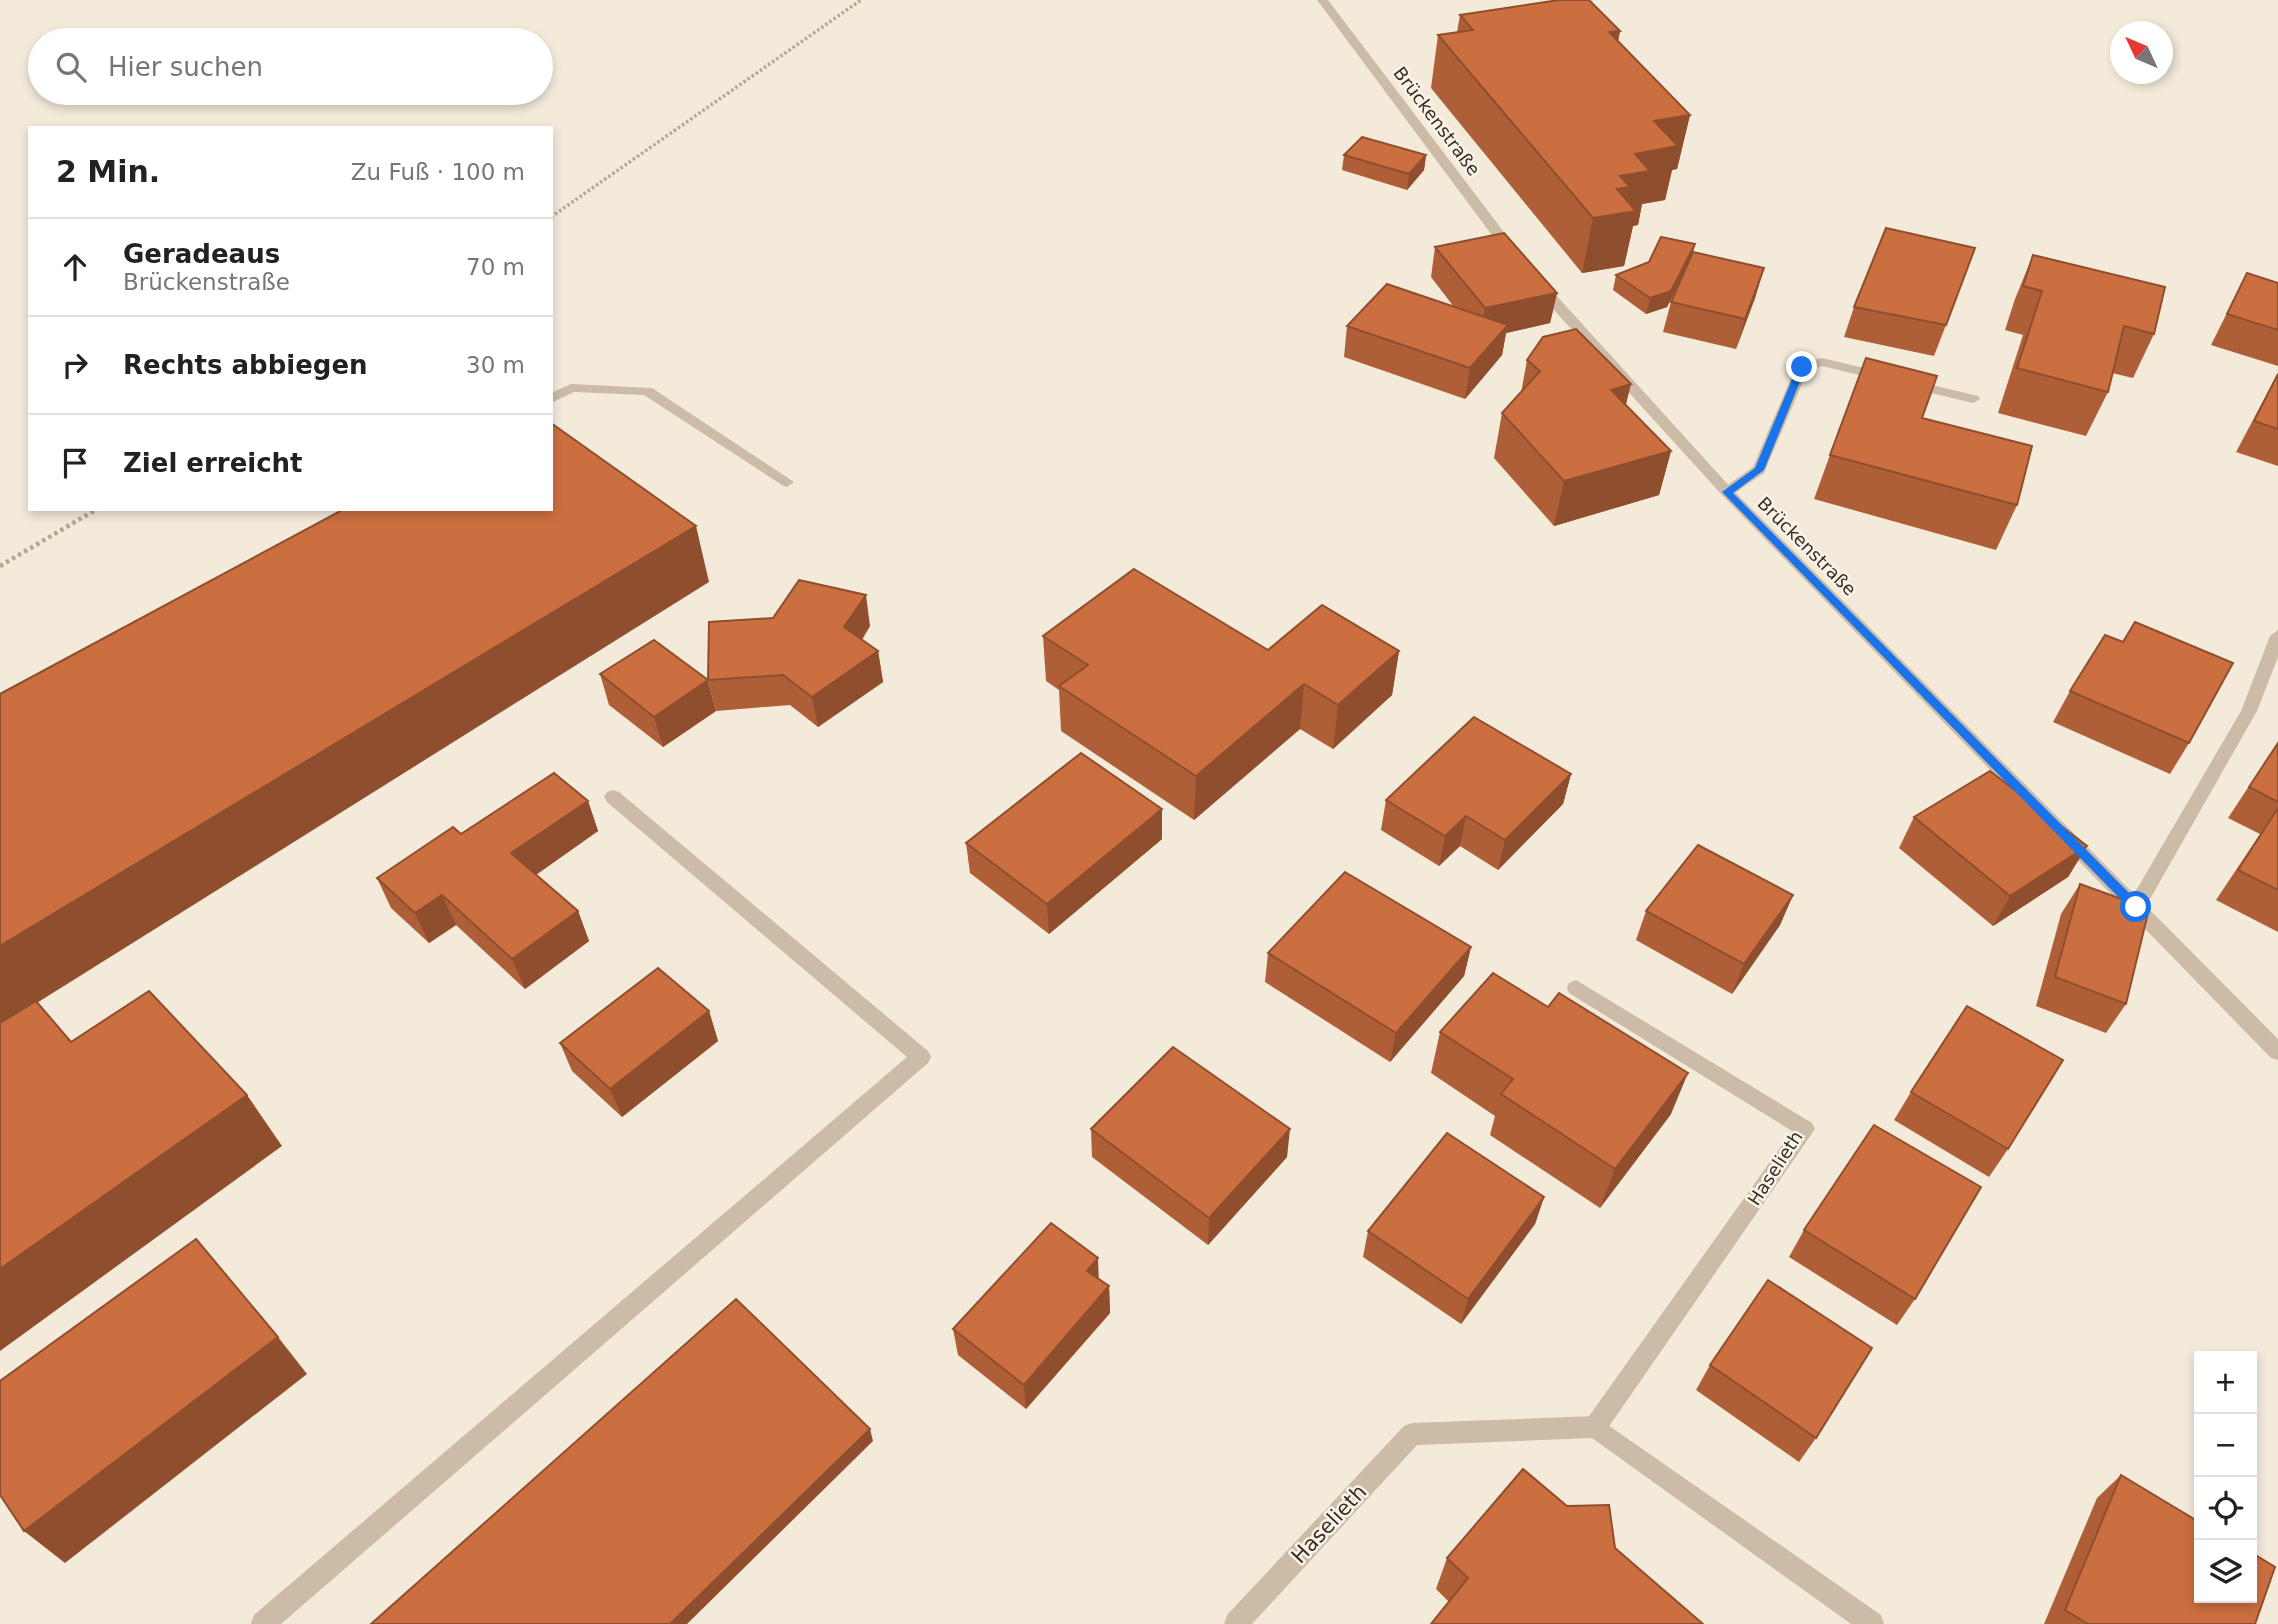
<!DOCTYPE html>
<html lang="de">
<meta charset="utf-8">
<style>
body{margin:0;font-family:"DejaVu Sans",sans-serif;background:#f6f6f6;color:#222}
.controls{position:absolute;right:21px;bottom:21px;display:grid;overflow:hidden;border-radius:0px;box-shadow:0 4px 10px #0003}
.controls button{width:63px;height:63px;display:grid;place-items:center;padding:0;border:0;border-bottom:2px solid #e0e0e0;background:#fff;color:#222;font:35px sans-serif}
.compass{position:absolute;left:2110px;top:21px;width:63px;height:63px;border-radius:50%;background:#fff;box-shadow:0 4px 10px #0003;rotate:314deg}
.stop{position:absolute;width:21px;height:21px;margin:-16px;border:5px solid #1a73e8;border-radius:50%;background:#fff}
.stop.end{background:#1a73e8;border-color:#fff;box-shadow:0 2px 7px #0008}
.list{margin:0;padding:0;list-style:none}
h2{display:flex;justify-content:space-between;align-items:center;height:91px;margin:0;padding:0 28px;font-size:30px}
h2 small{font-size:23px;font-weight:400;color:#767676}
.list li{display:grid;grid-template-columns:46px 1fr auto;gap:21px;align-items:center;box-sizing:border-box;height:98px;padding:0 28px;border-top:2px solid #e0e0e0}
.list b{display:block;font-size:26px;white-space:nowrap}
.list p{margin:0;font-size:23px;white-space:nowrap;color:#767676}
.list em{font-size:23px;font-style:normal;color:#767676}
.icon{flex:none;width:38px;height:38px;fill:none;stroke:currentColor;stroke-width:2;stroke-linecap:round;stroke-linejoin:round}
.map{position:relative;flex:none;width:2278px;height:1624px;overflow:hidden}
.search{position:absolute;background:#fff;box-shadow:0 4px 10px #0003;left:28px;top:28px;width:525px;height:77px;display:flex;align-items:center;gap:18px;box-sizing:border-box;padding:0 24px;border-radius:38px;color:#767676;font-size:26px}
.panel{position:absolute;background:#fff;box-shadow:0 4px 10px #0003;left:28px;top:126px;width:525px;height:385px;border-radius:0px}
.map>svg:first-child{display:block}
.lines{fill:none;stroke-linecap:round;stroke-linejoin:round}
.path-far1{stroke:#b7a590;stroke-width:3.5;stroke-dasharray:2.5 2.5;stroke-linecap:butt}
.path{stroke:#b7a590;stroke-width:4.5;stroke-dasharray:3.5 3.5;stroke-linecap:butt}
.lane{fill:#ccbba6;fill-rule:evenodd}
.street{fill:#ccbba6;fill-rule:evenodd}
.wall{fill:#af5f37}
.shaded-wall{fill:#8f4e2d}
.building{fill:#cc6f40;stroke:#8f4e2d;stroke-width:2}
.route{fill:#1a73e8}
.labels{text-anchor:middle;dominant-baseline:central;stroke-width:5;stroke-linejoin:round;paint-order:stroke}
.street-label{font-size:18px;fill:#372e27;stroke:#faf3e7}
.near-street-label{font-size:21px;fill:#372e27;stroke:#faf3e7}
</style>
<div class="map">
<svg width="2278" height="1624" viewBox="0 0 2278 1624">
<rect width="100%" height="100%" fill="#f3eada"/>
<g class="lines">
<path class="path-far1" d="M 551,217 L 861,0"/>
<path class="path" d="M 0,566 L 97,509"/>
<g class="lane">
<path d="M 1822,358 L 1889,374 L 1891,377 L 1884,381 L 1822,366 L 1808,370 L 1764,473 L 1732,495 L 1722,495 L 1720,492 L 1722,489 L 1753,467 L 1797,364 Z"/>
<path d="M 1911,380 L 1978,396 L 1980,399 L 1973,403 L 1906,387 L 1904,384 Z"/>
<path d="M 571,384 L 652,388 L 794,482 L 787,487 L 782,485 L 644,395 L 574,392 L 551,403 L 551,393 Z"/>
<path d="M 613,790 L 619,792 L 928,1051 L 931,1057 L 928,1063 L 281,1624 L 251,1624 L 254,1615 L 907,1057 L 607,802 L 604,797 L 607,792 Z"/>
<path d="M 1576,980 L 1812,1123 L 1815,1129 L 1603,1435 L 1595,1438 L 1587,1435 L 1584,1427 L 1587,1419 L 1792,1131 L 1569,993 L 1567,988 L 1569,983 Z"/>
</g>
<g class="street">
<path d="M 1317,0 L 1328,0 L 1516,248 L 1516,254 L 1506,254 Z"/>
<path d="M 1540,282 L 1545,283 L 1732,489 L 2134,894 L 2241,711 L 2270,636 L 2278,630 L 2278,657 L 2257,711 L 2146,906 L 2278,1039 L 2278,1060 L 2271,1058 L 1722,495 L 1535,289 L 1535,283 Z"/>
<path d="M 1595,1416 L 1881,1615 L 1884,1624 L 1851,1624 L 1592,1438 L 1417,1445 L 1252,1624 L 1224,1624 L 1227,1615 L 1404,1426 L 1412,1423 Z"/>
</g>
</g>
<g class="wall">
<path d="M 1460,15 L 1620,31 L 1618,42 L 1690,115 L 1677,169 L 1672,170 L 1665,200 L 1642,204 L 1638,225 L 1633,226 L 1624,266 L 1582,273 L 1431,88 L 1438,35 L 1457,32 Z"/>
<path d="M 1344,155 L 1426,155 L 1424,170 L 1407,190 L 1342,170 Z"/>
<path d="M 1695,244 L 1693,253 L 1764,268 L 1755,298 L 1736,349 L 1663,332 L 1671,302 L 1680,281 L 1667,307 L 1646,314 L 1613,290 L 1616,275 Z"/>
<path d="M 1435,247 L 1557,293 L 1550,323 L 1506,333 L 1502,355 L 1465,399 L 1344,357 L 1347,326 L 1454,307 L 1431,277 Z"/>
<path d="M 2033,255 L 2154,334 L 2133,378 L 2112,373 L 2108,392 L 2086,436 L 1998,413 L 2023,335 L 2005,330 L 2015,299 Z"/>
<path d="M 2247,273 L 2278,283 L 2278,366 L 2211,345 Z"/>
<path d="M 1854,307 L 1946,325 L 1934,356 L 1844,337 Z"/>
<path d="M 1527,360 L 1626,405 L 1671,451 L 1659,495 L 1554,526 L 1494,458 L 1502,413 L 1521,393 Z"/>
<path d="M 2278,373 L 2278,466 L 2236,452 Z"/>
<path d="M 1922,418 L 2017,505 L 1996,550 L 1814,499 L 1830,455 Z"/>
<path d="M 870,626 L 862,640 L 878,651 L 883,682 L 818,727 L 790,705 L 716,711 L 708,680 Z"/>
<path d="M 1043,636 L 1268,650 L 1399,651 L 1392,695 L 1333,749 L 1300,729 L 1194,820 L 1061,731 L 1059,690 L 1046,681 Z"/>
<path d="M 600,674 L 716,711 L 663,747 L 609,705 Z"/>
<path d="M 2070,691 L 2189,743 L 2170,774 L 2053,722 Z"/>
<path d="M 2278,742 L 2278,932 L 2216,900 L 2260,834 L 2228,818 Z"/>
<path d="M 1571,774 L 1563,804 L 1498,870 L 1460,846 L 1439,866 L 1381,830 L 1386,800 Z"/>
<path d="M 588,801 L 598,831 L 536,875 L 578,911 L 589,941 L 525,989 L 456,925 L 429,943 L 391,908 L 377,878 L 461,834 Z"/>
<path d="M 1914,817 L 2087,846 L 2068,877 L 1993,926 L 1899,848 Z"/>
<path d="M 1162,839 L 1049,934 L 970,873 L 966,843 Z"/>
<path d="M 2080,884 L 2126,1004 L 2106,1033 L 2036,1006 L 2061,914 Z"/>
<path d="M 1793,895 L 1780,925 L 1732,994 L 1636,940 L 1646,911 Z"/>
<path d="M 1471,947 L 1464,976 L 1390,1062 L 1265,982 L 1268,953 Z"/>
<path d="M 709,1011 L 718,1041 L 622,1117 L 572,1071 L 560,1043 Z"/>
<path d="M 1440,1032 L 1671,1114 L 1600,1208 L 1490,1135 L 1495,1116 L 1431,1073 Z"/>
<path d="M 1911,1092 L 2008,1149 L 1989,1177 L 1894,1120 Z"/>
<path d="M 1091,1129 L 1287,1157 L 1208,1245 L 1092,1157 Z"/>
<path d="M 1544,1197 L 1535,1224 L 1461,1324 L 1363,1257 L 1368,1231 Z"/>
<path d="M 1804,1230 L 1915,1299 L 1897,1325 L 1789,1257 Z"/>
<path d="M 1099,1279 L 1109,1286 L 1110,1313 L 1026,1409 L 958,1355 L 953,1329 Z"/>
<path d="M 1710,1365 L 1816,1438 L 1799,1462 L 1696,1390 Z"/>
<path d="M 2121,1475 L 2255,1624 L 2044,1624 L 2097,1498 Z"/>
<path d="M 1567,1506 L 1449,1602 L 1436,1589 L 1447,1558 Z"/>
</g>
<g class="shaded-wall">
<path d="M 1620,31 L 1609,83 L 1609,32 Z"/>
<path d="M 1690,115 L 1677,169 L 1672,170 L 1665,200 L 1642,204 L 1638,225 L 1633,226 L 1624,266 L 1582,273 L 1593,218 L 1635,154 L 1654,121 Z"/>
<path d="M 1426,155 L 1424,170 L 1407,190 L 1409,174 Z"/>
<path d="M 1695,244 L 1691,260 L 1667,307 L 1646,314 L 1650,298 Z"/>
<path d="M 1764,268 L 1755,298 L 1736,349 L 1745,319 Z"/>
<path d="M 1557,293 L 1550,323 L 1506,333 L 1502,355 L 1465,399 L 1470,368 L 1480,339 L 1485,308 Z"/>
<path d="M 1631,384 L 1620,429 L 1611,390 Z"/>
<path d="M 1671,451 L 1659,495 L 1554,526 L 1564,481 Z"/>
<path d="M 696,526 L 709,582 L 0,1026 L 0,946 Z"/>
<path d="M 866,595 L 870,626 L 849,658 L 844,627 Z"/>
<path d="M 878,651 L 883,682 L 818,727 L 812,697 Z"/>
<path d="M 1399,651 L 1392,695 L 1333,749 L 1338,705 Z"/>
<path d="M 708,680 L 716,711 L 663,747 L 654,717 Z"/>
<path d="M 1304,684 L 1300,729 L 1194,820 L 1196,776 Z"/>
<path d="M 1571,774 L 1563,804 L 1498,870 L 1505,840 Z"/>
<path d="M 588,801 L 598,831 L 524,883 L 511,853 Z"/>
<path d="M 1162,809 L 1162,839 L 1049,934 L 1047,904 Z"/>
<path d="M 1466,816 L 1460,846 L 1439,866 L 1445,836 Z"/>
<path d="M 2087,846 L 2068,877 L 1993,926 L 2010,896 Z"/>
<path d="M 442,895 L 456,925 L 429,943 L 415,913 Z"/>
<path d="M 1793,895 L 1780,925 L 1732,994 L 1744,964 Z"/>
<path d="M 578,911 L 589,941 L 525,989 L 512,959 Z"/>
<path d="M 1471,947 L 1464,976 L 1390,1062 L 1396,1033 Z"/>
<path d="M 709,1011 L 718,1041 L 622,1117 L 610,1089 Z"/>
<path d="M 1688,1073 L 1671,1114 L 1600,1208 L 1615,1169 Z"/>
<path d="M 247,1095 L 282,1146 L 0,1351 L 0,1269 Z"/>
<path d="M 1290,1129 L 1287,1157 L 1208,1245 L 1209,1218 Z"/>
<path d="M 1544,1197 L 1535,1224 L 1461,1324 L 1468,1299 Z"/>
<path d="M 1098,1258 L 1099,1285 L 1087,1271 Z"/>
<path d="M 1109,1286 L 1110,1313 L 1026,1409 L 1024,1385 Z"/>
<path d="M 278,1337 L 307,1374 L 65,1563 L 24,1531 Z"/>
<path d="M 870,1429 L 873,1441 L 687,1624 L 670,1624 Z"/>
</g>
<g class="building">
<path d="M 1559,0 L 1589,0 L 1620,31 L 1609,32 L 1690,115 L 1654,121 L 1678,146 L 1635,154 L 1650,171 L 1620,176 L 1630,187 L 1617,189 L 1636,211 L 1593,218 L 1438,35 L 1473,30 L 1460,15 Z"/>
<path d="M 1362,137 L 1426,155 L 1409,174 L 1344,155 Z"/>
<path d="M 1886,228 L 1975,248 L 1946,325 L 1854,307 Z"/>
<path d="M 1504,233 L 1557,293 L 1485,308 L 1435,247 Z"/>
<path d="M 1661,237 L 1695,244 L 1671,291 L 1650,298 L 1616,275 L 1649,262 Z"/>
<path d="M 1693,252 L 1764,268 L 1745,319 L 1671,302 Z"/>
<path d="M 2033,255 L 2165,287 L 2154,334 L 2124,326 L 2108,392 L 2017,368 L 2042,291 L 2023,286 Z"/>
<path d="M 2247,273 L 2278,283 L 2278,330 L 2227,314 Z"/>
<path d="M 1387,284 L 1508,325 L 1470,368 L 1347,326 Z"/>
<path d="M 1576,329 L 1631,384 L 1611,390 L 1671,451 L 1564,481 L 1502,413 L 1540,371 L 1527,360 L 1543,337 Z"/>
<path d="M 1866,358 L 1937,376 L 1922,418 L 2032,446 L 2017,505 L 1830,455 Z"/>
<path d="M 2278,374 L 2278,429 L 2254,421 Z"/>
<path d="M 551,423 L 696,526 L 0,946 L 0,694 L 344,509 L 551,509 Z"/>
<path d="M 1134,569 L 1268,650 L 1322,605 L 1399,651 L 1338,705 L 1304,684 L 1196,776 L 1059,686 L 1088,665 L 1043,636 Z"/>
<path d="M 799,580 L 866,595 L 844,627 L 878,651 L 812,697 L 783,675 L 708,680 L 709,622 L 773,618 Z"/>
<path d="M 2135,622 L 2233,663 L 2189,743 L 2070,691 L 2105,635 L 2123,642 Z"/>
<path d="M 654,640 L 708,680 L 654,717 L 600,674 Z"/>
<path d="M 1474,717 L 1571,774 L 1505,840 L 1466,816 L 1445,836 L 1386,800 Z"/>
<path d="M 2278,743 L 2278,802 L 2249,787 Z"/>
<path d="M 1081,753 L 1162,809 L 1047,904 L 966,843 Z"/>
<path d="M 1990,771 L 2087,846 L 2010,896 L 1914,817 Z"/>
<path d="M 554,773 L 588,801 L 511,853 L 578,911 L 512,959 L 442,895 L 415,913 L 377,878 L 453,827 L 461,834 Z"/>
<path d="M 2278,808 L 2278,890 L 2238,870 Z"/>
<path d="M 1698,845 L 1793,895 L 1744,964 L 1646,911 Z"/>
<path d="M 1345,872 L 1471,947 L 1396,1033 L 1268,953 Z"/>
<path d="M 2080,884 L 2149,909 L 2126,1004 L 2055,977 Z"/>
<path d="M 658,968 L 709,1011 L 610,1089 L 560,1043 Z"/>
<path d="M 1493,973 L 1548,1007 L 1559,993 L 1688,1073 L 1615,1169 L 1501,1094 L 1513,1079 L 1440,1032 Z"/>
<path d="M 149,991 L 247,1095 L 0,1269 L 0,1023 L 36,1001 L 71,1042 Z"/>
<path d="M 1967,1006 L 2063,1060 L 2008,1149 L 1911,1092 Z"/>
<path d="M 1173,1047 L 1290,1129 L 1209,1218 L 1091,1129 Z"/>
<path d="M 1874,1125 L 1981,1187 L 1915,1299 L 1804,1230 Z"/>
<path d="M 1447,1133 L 1544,1197 L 1468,1299 L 1368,1231 Z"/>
<path d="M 1051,1223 L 1098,1258 L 1087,1271 L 1109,1286 L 1024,1385 L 953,1329 Z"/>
<path d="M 196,1239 L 278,1337 L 24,1531 L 0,1495 L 0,1381 Z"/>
<path d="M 1768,1280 L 1872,1348 L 1816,1438 L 1710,1365 Z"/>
<path d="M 736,1299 L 870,1429 L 670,1624 L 371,1624 Z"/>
<path d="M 1523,1469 L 1567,1506 L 1609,1505 L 1615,1548 L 1703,1624 L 1431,1624 L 1468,1578 L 1447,1558 Z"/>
<path d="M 2121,1475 L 2199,1522 L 2199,1598 L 2252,1598 L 2252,1553 L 2275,1567 L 2255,1624 L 2088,1624 L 2065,1610 Z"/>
</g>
<path class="route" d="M 1798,365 L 1806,367 L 1764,470 L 1733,493 L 2140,904 L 2140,911 L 2132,911 L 1722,492 L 1755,468 Z"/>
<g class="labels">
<g class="street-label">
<text transform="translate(1437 121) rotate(53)">Brückenstraße</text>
<text transform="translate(1807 546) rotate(45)">Brückenstraße</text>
<text transform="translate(1775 1168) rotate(-57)">Haselieth</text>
</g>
<g class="near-street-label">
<text transform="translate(1329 1524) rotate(-47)">Haselieth</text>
</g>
</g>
</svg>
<div class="controls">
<button>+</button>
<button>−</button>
<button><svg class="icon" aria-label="locate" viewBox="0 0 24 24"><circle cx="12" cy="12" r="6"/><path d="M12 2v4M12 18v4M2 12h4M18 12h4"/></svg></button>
<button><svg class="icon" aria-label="layers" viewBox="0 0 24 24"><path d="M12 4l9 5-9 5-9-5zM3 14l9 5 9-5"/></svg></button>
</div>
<svg class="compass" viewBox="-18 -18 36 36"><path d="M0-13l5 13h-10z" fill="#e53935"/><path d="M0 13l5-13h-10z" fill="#767676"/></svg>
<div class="stop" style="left:2136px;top:907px"></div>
<div class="stop end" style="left:1802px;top:367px"></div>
<div class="search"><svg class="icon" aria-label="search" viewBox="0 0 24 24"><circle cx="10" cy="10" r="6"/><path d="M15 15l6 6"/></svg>Hier suchen</div>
<section class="panel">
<h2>2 Min.<small>Zu Fuß · 100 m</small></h2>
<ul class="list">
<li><svg class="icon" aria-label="ahead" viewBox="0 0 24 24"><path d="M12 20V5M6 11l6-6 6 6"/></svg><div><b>Geradeaus</b><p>Brückenstraße</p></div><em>70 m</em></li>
<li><svg class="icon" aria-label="right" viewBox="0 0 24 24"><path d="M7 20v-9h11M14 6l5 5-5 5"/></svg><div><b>Rechts abbiegen</b></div><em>30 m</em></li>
<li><svg class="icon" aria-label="arrive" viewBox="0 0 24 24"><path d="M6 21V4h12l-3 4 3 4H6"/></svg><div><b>Ziel erreicht</b></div></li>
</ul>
</section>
</div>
